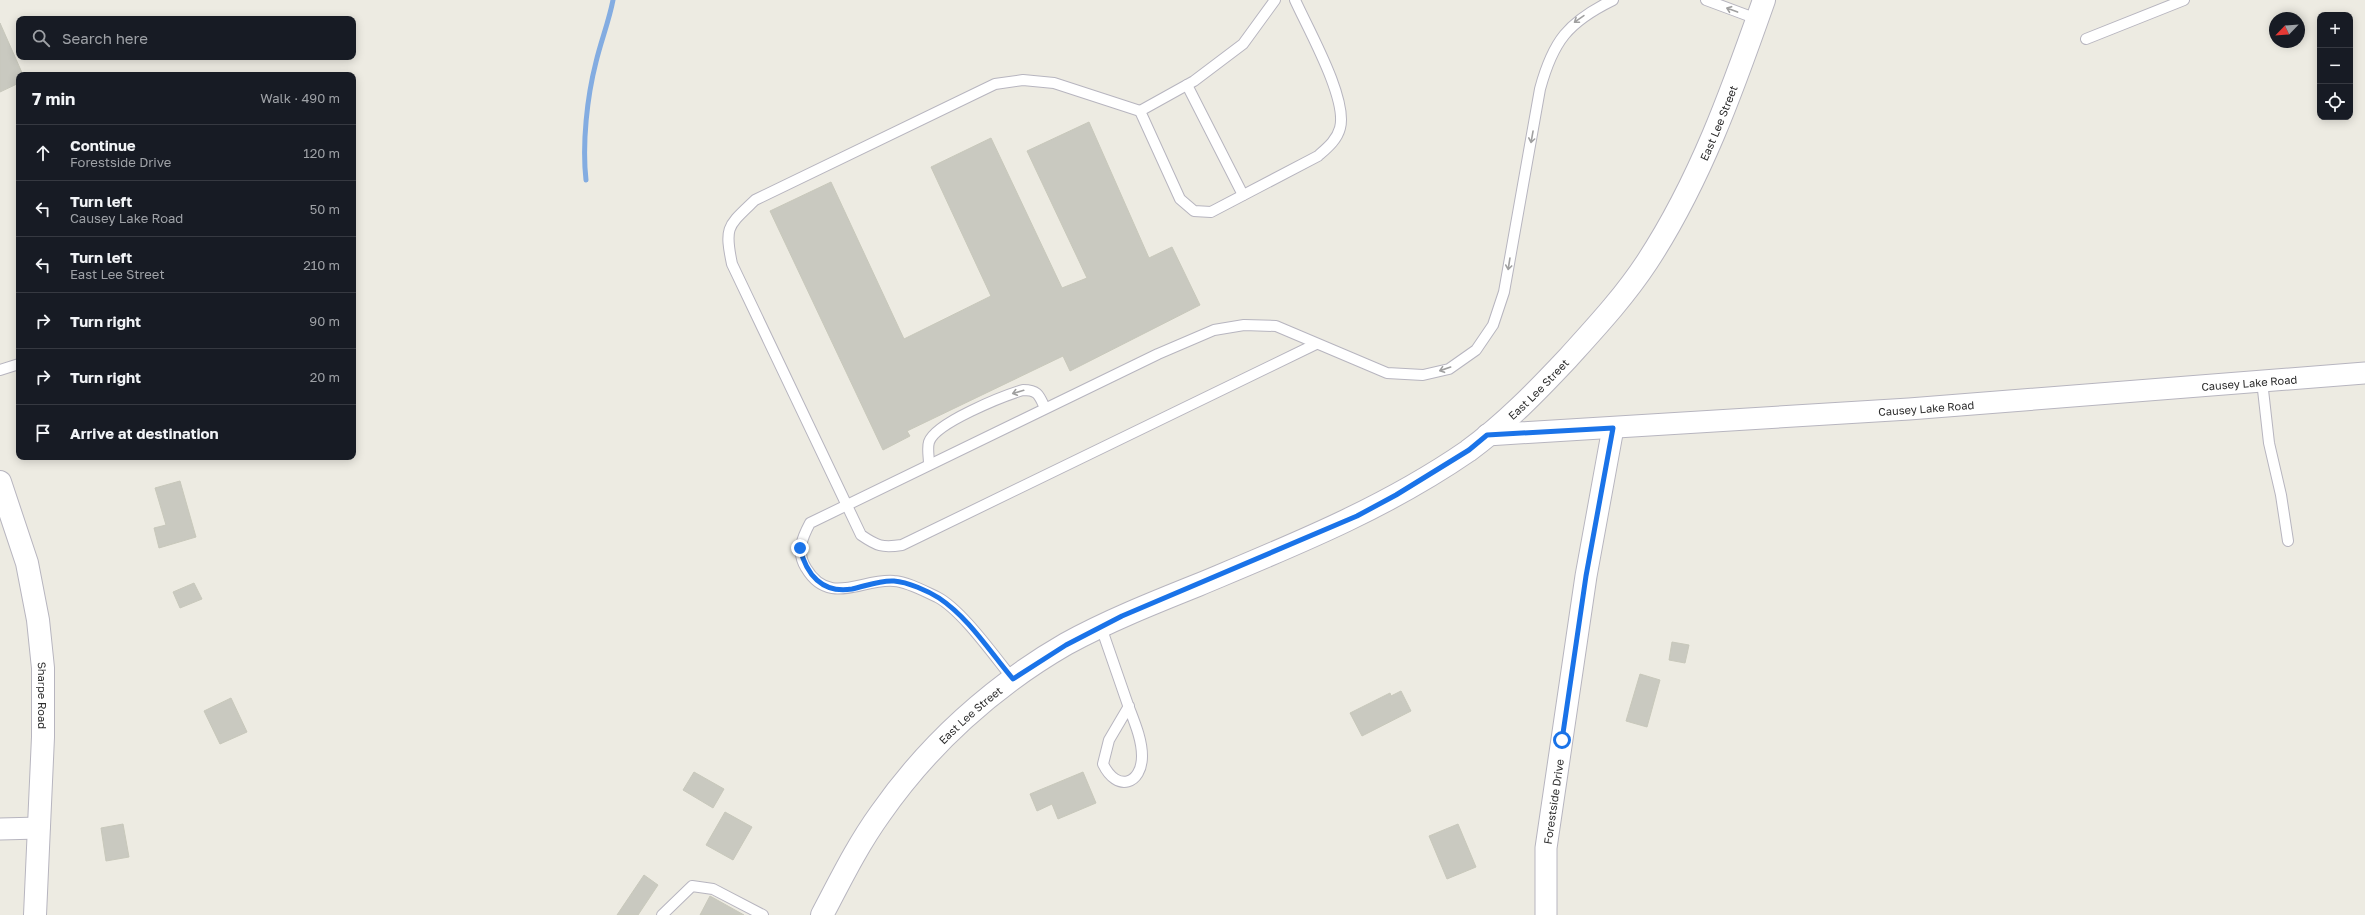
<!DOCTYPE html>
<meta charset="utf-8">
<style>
body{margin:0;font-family:"Golos Text",sans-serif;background:#242831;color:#f1f3f6}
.controls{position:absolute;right:12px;top:12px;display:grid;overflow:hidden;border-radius:8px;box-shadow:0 2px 10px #0003}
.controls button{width:36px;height:36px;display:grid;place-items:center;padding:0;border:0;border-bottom:1px solid #363941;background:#171b24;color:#f1f3f6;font:20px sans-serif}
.compass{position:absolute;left:2269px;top:12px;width:36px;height:36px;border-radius:50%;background:#171b24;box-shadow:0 2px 10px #0003;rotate:245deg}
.stop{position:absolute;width:12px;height:12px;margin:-9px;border:3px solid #1a73e8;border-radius:50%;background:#fff}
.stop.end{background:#1a73e8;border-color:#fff;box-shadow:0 1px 4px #0008}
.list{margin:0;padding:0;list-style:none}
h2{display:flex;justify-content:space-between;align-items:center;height:52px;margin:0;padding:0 16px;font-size:17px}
h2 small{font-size:13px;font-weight:400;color:#9ea1a6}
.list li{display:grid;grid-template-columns:26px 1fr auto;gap:12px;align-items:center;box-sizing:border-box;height:56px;padding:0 16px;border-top:1px solid #363941}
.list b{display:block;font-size:15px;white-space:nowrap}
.list p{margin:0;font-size:13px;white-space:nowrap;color:#9ea1a6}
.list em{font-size:13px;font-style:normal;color:#9ea1a6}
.icon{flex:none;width:22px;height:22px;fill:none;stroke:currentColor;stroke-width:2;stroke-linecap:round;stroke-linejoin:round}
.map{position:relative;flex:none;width:2365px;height:915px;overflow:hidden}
.search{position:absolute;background:#171b24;box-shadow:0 2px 10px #0003;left:16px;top:16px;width:340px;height:44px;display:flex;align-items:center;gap:10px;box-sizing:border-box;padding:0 14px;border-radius:8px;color:#9ea1a6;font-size:15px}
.panel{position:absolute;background:#171b24;box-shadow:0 2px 10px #0003;left:16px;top:72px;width:340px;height:388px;border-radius:8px}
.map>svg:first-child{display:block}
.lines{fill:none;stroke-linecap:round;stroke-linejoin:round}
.stream{stroke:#83ace1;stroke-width:5}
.building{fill:#c9c9c0;stroke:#c8c8bb}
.lane-casing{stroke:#b7b5bf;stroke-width:12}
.street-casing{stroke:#b7b5bf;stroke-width:23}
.secondary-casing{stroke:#b7b5bf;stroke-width:24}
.lane{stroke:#fff;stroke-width:10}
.street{stroke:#fff;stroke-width:21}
.secondary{stroke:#fff;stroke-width:22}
.oneway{stroke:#a0a0a0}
.route{stroke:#1a73e8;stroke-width:5}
.labels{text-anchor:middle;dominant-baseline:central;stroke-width:3;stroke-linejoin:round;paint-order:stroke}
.street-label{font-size:11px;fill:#2d2d2d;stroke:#fff}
</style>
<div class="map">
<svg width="2365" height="915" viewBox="0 0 2365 915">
<rect width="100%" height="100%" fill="#edebe2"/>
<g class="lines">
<path class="stream" d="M 586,180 C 582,144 587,97 596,62 C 601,41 609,21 613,0"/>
</g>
<g class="building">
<path d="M 0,23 L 23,75 L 19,75 L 19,83 L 0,92 Z"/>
<path d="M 1089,122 L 1149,258 L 1172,247 L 1200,305 L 1070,371 L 1063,356 L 907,431 L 910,436 L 883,450 L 770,211 L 831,182 L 904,339 L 991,296 L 931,167 L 991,138 L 1062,288 L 1087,278 L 1027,151 Z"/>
<path d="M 180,481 L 196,537 L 159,548 L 154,528 L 166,525 L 155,488 Z"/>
<path d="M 194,583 L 202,599 L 180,608 L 173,592 Z"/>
<path d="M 1672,642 L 1689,645 L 1685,663 L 1669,660 Z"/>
<path d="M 1640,674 L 1660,680 L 1647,727 L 1626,721 Z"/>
<path d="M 1401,691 L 1411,711 L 1362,736 L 1350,713 L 1390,693 L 1391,696 Z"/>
<path d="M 231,698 L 247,732 L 220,744 L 204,711 Z"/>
<path d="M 694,772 L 724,789 L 713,808 L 683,790 Z"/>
<path d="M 1083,772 L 1096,803 L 1058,819 L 1052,804 L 1037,811 L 1030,794 Z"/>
<path d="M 725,812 L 752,827 L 733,860 L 706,845 Z"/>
<path d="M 123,824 L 129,857 L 106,861 L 101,828 Z"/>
<path d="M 1458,824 L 1476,867 L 1447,879 L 1429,836 Z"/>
<path d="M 644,875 L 658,885 L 638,915 L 617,915 Z"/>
<path d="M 710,896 L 744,915 L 700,915 Z"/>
</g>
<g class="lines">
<g class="lane-casing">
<g id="lane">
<path d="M 1275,0 L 1243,44 L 1194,81 L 1140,111 L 1180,199 L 1194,211 L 1211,212 L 1318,156 C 1327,148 1337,140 1340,128 C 1348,99 1308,29 1295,0"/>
<path d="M 1706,0 L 1757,19"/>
<path d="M 2086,39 L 2184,0"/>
<path d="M 1187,85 L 1243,195"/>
<path d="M 1140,111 L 1054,83 L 1023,80 L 995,84 L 755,200 C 728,226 724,226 732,264 L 861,535 C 877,546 882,548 902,545 L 1316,344"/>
<path d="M 0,370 L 19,364"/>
<path d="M 2262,381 L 2269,443 L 2281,495 L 2288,541"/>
<path d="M 929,464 C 929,457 927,448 929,442 C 935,423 1003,396 1023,390 C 1038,390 1039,395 1045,408"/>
<path d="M 1101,627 C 1110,653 1119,679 1128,705 C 1134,721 1142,739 1142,756 C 1142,784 1117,793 1103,764 L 1109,740 L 1129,706"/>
<path d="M 1013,679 C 994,656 962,610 937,597 C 924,591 908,582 894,581 C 862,578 829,607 806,568 C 796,552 802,538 810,523 L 1158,354 L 1214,330 L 1244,325 L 1276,326 L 1387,373 L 1423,375 L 1449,369 L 1476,350 L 1493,325 L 1504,292 L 1540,89 C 1553,41 1568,22 1613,0"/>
<path d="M 662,915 L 692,886 L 713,889 L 763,915"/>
</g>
</g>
<g class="street-casing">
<g id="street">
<path id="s1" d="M 1487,435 L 1909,409 L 2365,373"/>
<path d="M 0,829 L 39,828"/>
<path id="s2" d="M 1546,915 L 1546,848 L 1586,576 L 1613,428"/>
</g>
</g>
<g class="secondary-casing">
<g id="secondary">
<path id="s3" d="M 0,482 L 27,563 L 38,620 L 43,668 L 43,737 L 35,915"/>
<path id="s4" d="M 822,915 C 840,881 857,846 880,814 C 928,745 993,686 1066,644 C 1108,621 1153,603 1198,585 C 1291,546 1384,509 1468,451 C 1505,424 1537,391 1568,358 C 1596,327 1624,297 1647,262 C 1700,181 1732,91 1764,0"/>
</g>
</g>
<use href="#lane" class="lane"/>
<use href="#street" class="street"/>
<use href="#secondary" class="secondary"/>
</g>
<defs><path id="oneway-shaft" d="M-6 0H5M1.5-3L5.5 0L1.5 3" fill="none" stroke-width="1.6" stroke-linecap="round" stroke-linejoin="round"/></defs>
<g class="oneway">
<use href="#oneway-shaft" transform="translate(1732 10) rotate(-160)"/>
<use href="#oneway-shaft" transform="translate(1579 19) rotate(145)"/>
<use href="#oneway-shaft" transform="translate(1532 137) rotate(100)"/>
<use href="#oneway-shaft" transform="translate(1509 264) rotate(99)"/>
<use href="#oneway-shaft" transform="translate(1445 369) rotate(161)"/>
<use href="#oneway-shaft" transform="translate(1018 392) rotate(164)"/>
</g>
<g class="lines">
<path class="route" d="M 800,548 C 806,574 822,594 852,589 C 866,586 880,580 894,581 C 908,582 928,591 939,598 C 969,618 990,652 1013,679 L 1066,645 L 1122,616 L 1357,516 L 1396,495 L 1469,450 L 1487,435 L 1613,428 L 1586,576 L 1562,740"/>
</g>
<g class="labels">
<g class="street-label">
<text stroke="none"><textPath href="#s4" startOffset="1235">East Lee Street</textPath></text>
<text stroke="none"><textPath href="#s1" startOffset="764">Causey Lake Road</textPath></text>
<text stroke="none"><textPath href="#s4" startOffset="911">East Lee Street</textPath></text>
<text stroke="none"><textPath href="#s1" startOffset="440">Causey Lake Road</textPath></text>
<text stroke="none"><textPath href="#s3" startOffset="219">Sharpe Road</textPath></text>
<text stroke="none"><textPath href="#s4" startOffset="251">East Lee Street</textPath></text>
<text stroke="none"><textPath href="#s2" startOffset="114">Forestside Drive</textPath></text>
</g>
</g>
</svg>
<div class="controls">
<button>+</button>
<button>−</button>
<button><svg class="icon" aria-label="locate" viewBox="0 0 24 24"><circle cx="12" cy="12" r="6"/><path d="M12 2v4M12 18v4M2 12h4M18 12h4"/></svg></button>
</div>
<svg class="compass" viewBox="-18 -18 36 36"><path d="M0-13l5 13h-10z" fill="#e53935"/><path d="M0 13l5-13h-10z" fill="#9ea1a6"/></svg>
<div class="stop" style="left:1562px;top:740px"></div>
<div class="stop end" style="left:800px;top:548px"></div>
<div class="search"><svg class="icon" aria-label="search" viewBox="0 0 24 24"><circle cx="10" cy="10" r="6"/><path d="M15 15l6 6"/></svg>Search here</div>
<section class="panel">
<h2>7 min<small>Walk · 490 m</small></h2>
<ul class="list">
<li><svg class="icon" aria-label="ahead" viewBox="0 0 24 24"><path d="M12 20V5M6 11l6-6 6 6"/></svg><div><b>Continue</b><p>Forestside Drive</p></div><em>120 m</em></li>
<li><svg class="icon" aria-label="left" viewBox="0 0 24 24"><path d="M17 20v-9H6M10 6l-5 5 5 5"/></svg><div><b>Turn left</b><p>Causey Lake Road</p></div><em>50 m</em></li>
<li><svg class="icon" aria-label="left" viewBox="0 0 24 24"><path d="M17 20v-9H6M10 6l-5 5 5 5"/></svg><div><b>Turn left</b><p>East Lee Street</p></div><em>210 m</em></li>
<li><svg class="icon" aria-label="right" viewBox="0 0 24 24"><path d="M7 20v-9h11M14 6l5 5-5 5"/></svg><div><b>Turn right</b></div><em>90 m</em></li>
<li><svg class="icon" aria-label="right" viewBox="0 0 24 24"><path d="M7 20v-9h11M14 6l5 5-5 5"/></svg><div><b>Turn right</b></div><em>20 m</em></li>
<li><svg class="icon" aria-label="arrive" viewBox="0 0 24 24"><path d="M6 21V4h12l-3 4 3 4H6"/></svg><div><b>Arrive at destination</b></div></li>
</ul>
</section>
</div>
